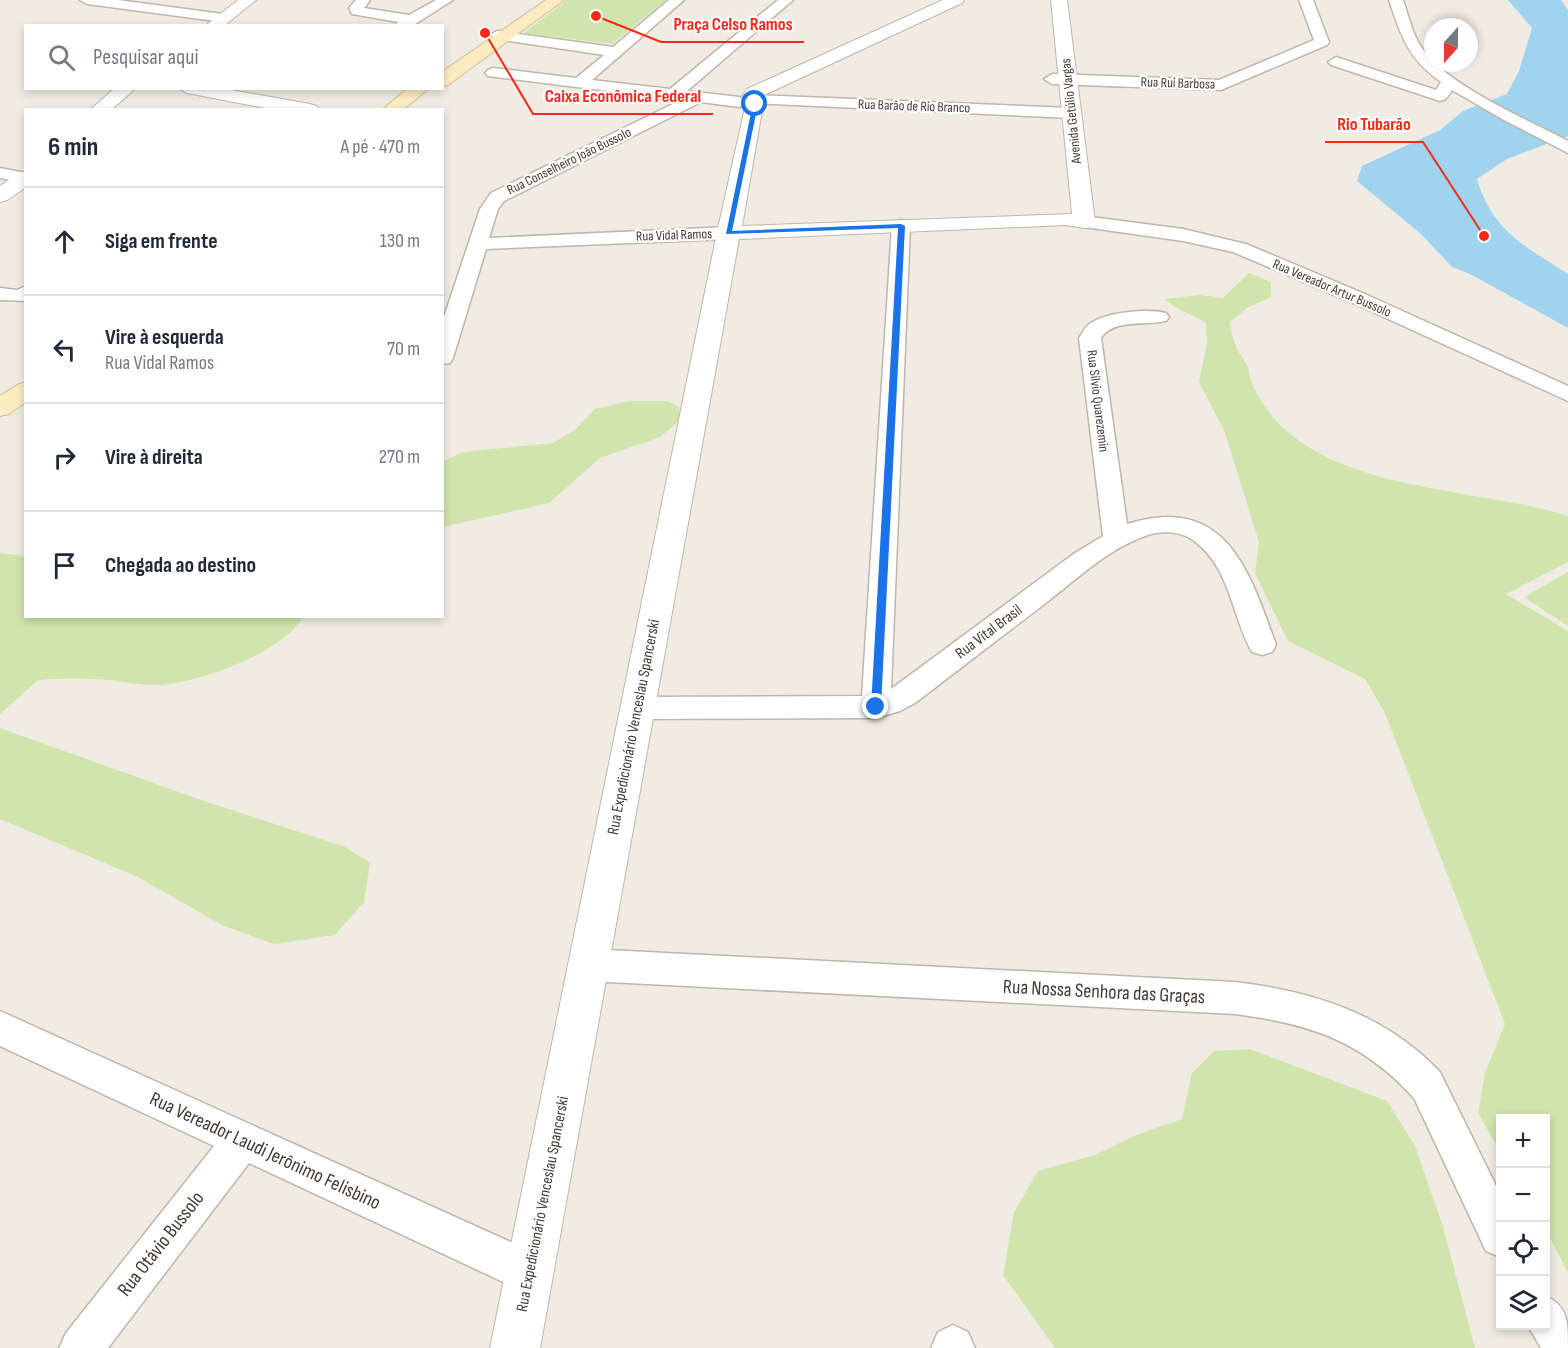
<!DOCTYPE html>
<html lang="pt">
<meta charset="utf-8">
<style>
body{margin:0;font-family:"Sofia Sans Condensed",sans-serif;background:#f6f6f7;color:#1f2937}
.controls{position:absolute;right:18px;bottom:18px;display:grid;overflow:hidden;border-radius:0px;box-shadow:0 3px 9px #0003}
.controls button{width:54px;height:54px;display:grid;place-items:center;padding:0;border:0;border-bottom:2px solid #e0e1e3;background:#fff;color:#1f2937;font:30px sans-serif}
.compass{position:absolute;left:1424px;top:18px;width:54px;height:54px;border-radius:50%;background:#fff;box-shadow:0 3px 9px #0003;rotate:201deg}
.stop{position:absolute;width:18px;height:18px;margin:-14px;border:4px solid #1a73e8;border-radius:50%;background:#fff}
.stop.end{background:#1a73e8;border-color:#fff;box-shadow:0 2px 6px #0008}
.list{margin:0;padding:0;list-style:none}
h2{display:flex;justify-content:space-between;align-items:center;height:78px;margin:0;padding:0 24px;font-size:26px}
h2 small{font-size:20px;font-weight:400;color:#747a83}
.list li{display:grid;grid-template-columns:39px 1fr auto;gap:18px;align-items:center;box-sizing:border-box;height:108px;padding:0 24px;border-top:2px solid #e0e1e3}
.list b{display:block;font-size:22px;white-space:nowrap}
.list p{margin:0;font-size:20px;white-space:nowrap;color:#747a83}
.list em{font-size:20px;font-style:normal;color:#747a83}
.icon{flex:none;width:33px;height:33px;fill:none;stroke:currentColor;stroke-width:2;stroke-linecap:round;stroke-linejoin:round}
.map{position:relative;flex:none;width:1568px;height:1348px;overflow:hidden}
.search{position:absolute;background:#fff;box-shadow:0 3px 9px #0003;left:24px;top:24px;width:420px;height:66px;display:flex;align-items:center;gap:15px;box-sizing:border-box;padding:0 21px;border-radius:0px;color:#747a83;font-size:22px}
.panel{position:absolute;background:#fff;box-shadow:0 3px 9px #0003;left:24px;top:108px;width:420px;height:510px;border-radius:0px}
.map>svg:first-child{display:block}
.green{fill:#cfe5ac}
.water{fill:#a0d3ee}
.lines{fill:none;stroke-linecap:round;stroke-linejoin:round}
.minor-casing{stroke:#bfb6a9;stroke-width:3}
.tertiary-casing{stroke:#bfb6a9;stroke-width:2}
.secondary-casing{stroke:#d1bd94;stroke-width:2}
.minor{fill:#fff;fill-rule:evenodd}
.tertiary{fill:#fff;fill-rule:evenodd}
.secondary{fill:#fdebc1;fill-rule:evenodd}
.route{fill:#1a73e8}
.labels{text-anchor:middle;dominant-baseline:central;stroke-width:4.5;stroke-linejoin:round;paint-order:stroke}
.far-street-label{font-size:14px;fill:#433c34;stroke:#fff}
.street-label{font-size:16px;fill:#433c34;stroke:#fff}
.near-street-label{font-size:20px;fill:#433c34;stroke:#fff}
.leader{fill:none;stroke:#f52a16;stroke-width:2}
.callout-dot{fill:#f52a16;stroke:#fff;stroke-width:2}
.callout-label{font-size:18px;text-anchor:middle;font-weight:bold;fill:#f52a16;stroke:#fff;stroke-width:4.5;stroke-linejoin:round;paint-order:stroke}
</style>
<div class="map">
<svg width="1568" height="1348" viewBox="0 0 1568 1348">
<rect width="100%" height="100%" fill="#f1ece3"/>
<g class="green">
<path d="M 567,0 L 666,0 L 612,44 L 524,33 Z"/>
<path d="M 1249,273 L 1271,282 L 1271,297 L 1247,308 L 1230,322 C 1231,329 1232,337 1235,344 C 1238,353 1245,360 1248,368 C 1250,375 1251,384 1255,390 C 1307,495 1473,485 1568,516 L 1568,562 L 1506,594 L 1568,631 L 1568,1273 L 1546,1230 L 1546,1118 L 1500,1118 L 1500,1151 L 1478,1113 L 1485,1073 L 1505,1024 L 1385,713 L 1365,679 L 1288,641 L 1255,573 L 1259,542 L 1224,430 L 1199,382 L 1207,343 L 1206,323 C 1193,313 1177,312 1165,299 L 1200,295 L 1223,298 Z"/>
<path d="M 630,401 L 667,401 L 679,407 L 680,420 L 660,437 L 600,458 L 549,503 L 443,527 L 442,462 L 463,452 L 553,443 L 576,429 L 595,409 Z"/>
<path d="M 0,553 L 25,556 L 26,616 L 302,617 C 287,651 194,685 157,685 C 142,685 126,682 111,680 C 87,678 63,678 38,680 L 0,714 Z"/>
<path d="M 1568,572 L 1568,626 L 1524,597 Z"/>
<path d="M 0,728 L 201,800 L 345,847 L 370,863 L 364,902 L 335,935 L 274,944 L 222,925 L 138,877 L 0,819 Z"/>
<path d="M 1250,1049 L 1387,1101 L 1415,1146 L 1443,1227 L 1475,1348 L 1055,1348 L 1003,1275 L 1014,1212 L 1038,1171 L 1095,1155 L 1134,1136 L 1182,1119 L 1192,1073 L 1214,1051 Z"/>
</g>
<path class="water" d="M 1508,0 L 1561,0 L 1568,10 L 1568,136 L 1507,159 L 1477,179 C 1493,232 1525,246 1568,274 L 1568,328 L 1470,274 L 1452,267 L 1421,234 L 1357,181 L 1362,166 L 1440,130 L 1463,111 L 1507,94 L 1519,71 L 1532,28 Z"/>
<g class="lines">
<g class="minor-casing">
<g id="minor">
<path d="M 80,0 L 118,0 L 223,14 L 230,18 L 223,22 L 87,4 Z"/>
<path d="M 356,0 L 370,0 L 364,8 L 409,15 L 436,0 L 453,0 L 412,26 L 394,26 L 398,22 L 352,14 L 349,8 Z"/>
<path d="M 669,0 L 684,0 L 592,80 L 670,89 L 778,0 L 793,0 L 687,91 L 739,97 L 745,99 L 747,102 L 745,105 L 739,107 L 701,102 L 504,201 L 498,209 L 489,238 L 728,227 L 735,229 L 737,233 L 735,237 L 728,239 L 486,249 L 453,358 L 450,363 L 442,364 L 442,323 L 480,209 L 491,193 L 681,100 L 488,76 L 485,73 L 488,70 L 493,68 L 576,78 L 604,55 L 497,39 L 490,35 L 497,31 L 613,47 Z"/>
<path d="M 1299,0 L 1313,0 L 1329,42 L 1327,45 L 1221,90 L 1052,84 L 1044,79 L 1052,74 L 1219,80 L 1314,40 Z"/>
<path d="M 1389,0 L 1403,0 C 1409,17 1413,37 1424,51 C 1451,87 1526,119 1568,141 L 1568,153 L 1504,120 L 1452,90 L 1446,99 L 1440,101 L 1331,65 L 1328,62 L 1336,57 L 1436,90 L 1441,82 C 1408,59 1401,36 1389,0 Z"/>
<path d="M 757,95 L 1071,108 L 1079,113 L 1071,118 L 751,103 L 749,100 Z"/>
<path d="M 0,168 L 26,173 L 26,183 L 0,178 Z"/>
<path d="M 1084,216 L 1183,229 L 1246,244 L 1367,295 L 1568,386 L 1568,401 L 1353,303 L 1233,252 L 1183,241 L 1077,226 L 1075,222 L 1077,218 Z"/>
<path d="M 901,220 L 908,222 L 910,226 L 891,689 L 1075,553 L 1103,536 L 1079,338 C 1082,334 1084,329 1087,326 C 1101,312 1148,308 1166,313 L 1169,317 L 1166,321 C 1146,326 1114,318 1101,338 L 1127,524 C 1225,493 1249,569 1276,645 L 1272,652 L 1262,655 L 1252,652 C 1231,615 1231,568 1193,540 C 1180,531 1160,530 1145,536 C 1108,549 1077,579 1047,602 C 1003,636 959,669 915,703 L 900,711 L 876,718 L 638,719 L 628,716 L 623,708 L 628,700 L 638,697 L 862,696 L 892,226 L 894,222 Z"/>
<path d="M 26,286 L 26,301 L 0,300 L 0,288 L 17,290 Z"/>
<path d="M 588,949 L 1235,982 C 1313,991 1385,1014 1440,1072 L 1500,1194 L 1500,1257 L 1486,1251 L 1414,1098 C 1361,1040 1310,1024 1235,1014 L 588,981 L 576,976 L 571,965 L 576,954 Z"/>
<path d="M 0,1011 L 546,1258 L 552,1273 L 546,1288 L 531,1294 L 516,1288 L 249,1163 L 108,1348 L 59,1348 L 66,1333 L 214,1146 L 0,1046 Z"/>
<path d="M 1546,1296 C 1568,1307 1568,1321 1568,1348 L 1541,1348 L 1528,1326 L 1546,1326 Z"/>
<path d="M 953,1325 L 968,1332 L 975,1348 L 931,1348 L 938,1332 Z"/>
</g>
</g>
<g class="tertiary-casing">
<g id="tertiary">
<path d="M 238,0 L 256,0 L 224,26 L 205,26 Z"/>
<path d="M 943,0 L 964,0 L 962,3 L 760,97 L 758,100 L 763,105 L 742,226 L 1072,214 L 1051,0 L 1067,0 L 1095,222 L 1092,227 L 1084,228 L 1066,225 L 739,239 L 540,1348 L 490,1348 L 717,233 L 746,103 L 741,98 L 747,89 Z"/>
<path d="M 115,88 L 136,88 L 111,110 L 90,110 Z"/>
<path d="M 178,88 L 220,88 L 310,104 L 317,106 L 319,110 L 276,110 L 187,93 Z"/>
<path d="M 26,171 L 26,187 L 7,200 L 0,202 L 0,186 L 19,173 Z"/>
</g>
</g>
<g class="secondary-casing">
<g id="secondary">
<path d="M 546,0 L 564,0 L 448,85 L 442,86 L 442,72 Z"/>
<path d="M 408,88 L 429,88 L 403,110 L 382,110 Z"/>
<path d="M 26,382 L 26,402 L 9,414 L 0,416 L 0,396 L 17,385 Z"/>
</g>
</g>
<use href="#minor" class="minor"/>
<use href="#tertiary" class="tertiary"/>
<use href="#secondary" class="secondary"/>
</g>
<path class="route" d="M 753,103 L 758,104 L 732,231 L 901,224 L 905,226 L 881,707 L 876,710 L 871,707 L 898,228 L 726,234 Z"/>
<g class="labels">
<g class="far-street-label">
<text transform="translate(1178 83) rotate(2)">Rua Rui Barbosa</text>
<text transform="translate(914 106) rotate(2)">Rua Barão de Rio Branco</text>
<text transform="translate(1071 111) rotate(-96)">Avenida Getúlio Vargas</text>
<text transform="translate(569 161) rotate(-26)">Rua Conselheiro João Bussolo</text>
<text transform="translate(674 235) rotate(-2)">Rua Vidal Ramos</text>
<text transform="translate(1332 288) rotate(23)">Rua Vereador Artur Bussolo</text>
<text transform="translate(1098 401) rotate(83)">Rua Sílvio Quarezemin</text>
</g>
<g class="street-label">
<text transform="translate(989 632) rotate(-37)">Rua Vital Brasil</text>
<text transform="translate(634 727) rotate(-79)">Rua Expedicionário Venceslau Spancerski</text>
<text transform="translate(543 1204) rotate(-79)">Rua Expedicionário Venceslau Spancerski</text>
</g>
<g class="near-street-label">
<text transform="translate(1104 992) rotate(3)">Rua Nossa Senhora das Graças</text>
<text transform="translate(265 1151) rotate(25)">Rua Vereador Laudi Jerônimo Felisbino</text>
<text transform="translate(161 1244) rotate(-52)">Rua Otávio Bussolo</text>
</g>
</g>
<path class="leader" d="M596 16L661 42H804M485 33L533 114H713M1484 236L1423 142H1325"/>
<g class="callout-dot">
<circle cx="596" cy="16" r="6"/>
<circle cx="485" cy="33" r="6"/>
<circle cx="1484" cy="236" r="6"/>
</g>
<g class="callout-label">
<text x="733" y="30">Praça Celso Ramos</text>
<text x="623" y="102">Caixa Econômica Federal</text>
<text x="1374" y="130">Rio Tubarão</text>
</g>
</svg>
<div class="controls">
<button>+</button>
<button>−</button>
<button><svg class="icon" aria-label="locate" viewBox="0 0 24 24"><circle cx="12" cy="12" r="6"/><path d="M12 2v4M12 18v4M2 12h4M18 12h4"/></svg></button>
<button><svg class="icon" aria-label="layers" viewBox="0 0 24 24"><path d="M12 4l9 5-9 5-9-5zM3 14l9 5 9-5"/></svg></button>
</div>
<svg class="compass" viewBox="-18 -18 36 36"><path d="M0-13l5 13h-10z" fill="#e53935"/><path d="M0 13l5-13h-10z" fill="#747a83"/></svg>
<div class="stop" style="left:755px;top:104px"></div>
<div class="stop end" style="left:876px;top:707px"></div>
<div class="search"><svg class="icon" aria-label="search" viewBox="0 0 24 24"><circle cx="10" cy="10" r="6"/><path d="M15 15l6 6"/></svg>Pesquisar aqui</div>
<section class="panel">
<h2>6 min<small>A pé · 470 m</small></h2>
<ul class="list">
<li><svg class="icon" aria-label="ahead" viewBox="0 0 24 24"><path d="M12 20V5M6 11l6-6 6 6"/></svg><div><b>Siga em frente</b></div><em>130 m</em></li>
<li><svg class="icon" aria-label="left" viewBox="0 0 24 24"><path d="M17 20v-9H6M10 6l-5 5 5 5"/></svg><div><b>Vire à esquerda</b><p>Rua Vidal Ramos</p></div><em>70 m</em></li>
<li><svg class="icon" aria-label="right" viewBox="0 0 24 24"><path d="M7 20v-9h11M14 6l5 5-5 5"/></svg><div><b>Vire à direita</b></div><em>270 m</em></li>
<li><svg class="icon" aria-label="arrive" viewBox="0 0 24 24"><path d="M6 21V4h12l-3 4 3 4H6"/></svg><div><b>Chegada ao destino</b></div></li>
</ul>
</section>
</div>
